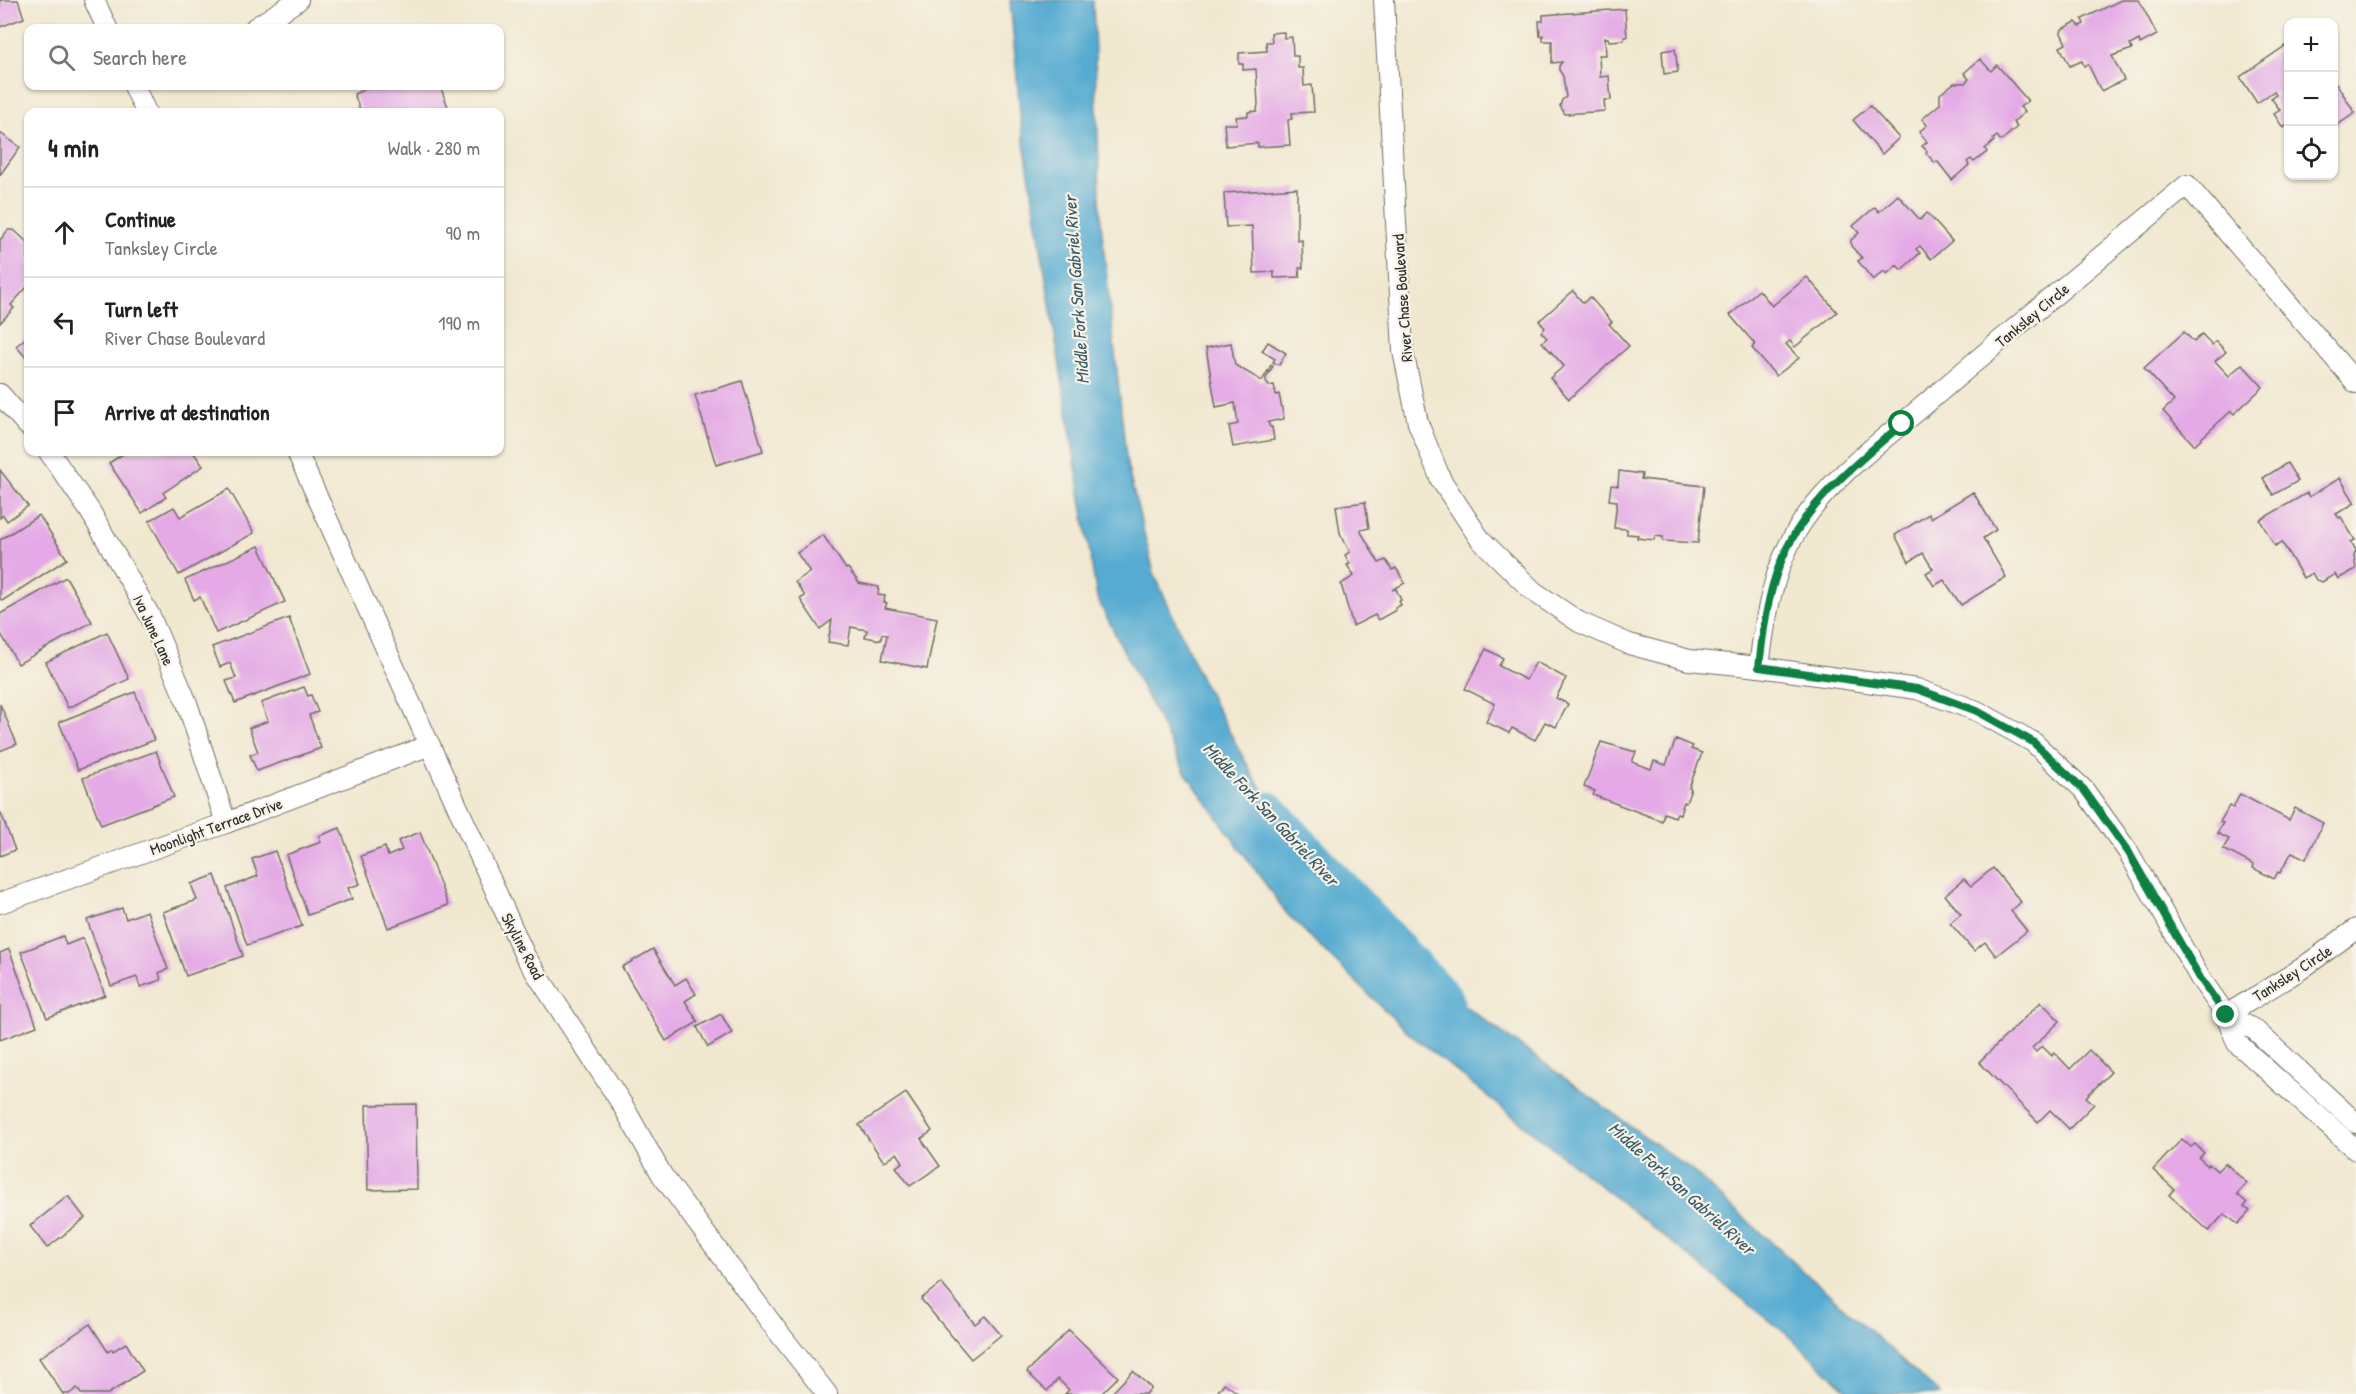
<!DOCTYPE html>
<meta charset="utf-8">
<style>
body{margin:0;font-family:"Patrick Hand",sans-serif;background:#f6f6f6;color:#222}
.controls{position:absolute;right:18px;top:18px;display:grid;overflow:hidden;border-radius:12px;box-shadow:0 2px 4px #0004}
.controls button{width:54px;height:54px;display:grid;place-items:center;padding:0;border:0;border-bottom:2px solid #e0e0e0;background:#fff;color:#222;font:30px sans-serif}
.stop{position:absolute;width:18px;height:18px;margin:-14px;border:4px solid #0b8043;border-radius:50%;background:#fff}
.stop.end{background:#0b8043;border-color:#fff;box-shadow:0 2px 6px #0008}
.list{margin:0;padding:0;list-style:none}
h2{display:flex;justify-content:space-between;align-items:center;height:78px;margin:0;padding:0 24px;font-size:26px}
h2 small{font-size:20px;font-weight:400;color:#767676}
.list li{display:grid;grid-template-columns:39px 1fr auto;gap:18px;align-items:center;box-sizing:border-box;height:90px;padding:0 24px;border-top:2px solid #e0e0e0}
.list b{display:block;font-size:22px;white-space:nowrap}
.list p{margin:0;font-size:20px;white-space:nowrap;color:#767676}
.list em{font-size:20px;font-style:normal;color:#767676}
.icon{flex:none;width:33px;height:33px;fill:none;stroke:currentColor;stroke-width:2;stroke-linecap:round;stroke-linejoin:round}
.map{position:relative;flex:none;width:2356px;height:1394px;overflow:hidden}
.search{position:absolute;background:#fff;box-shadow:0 2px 4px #0004;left:24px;top:24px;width:480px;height:66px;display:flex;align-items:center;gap:15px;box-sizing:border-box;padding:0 21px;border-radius:12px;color:#767676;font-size:22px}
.panel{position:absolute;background:#fff;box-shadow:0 2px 4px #0004;left:24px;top:108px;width:480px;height:348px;border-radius:12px}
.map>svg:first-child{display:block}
.water{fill:#55abd1;stroke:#406b7e;stroke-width:1.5}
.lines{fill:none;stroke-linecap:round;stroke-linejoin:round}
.river{stroke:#55abd1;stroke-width:39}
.building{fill:#e4a9e6}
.street-casing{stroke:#706d65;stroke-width:22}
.street{stroke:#fff;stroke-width:20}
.route{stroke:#0b8043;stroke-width:8}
.labels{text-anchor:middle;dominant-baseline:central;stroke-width:4.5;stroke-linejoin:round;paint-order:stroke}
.street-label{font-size:16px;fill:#2b2b2b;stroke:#f7f3e8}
.water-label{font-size:18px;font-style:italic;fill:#3a5865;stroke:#f7f3e8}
</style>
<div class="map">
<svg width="2356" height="1394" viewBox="0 0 2356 1394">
<rect width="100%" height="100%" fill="#f7f3e8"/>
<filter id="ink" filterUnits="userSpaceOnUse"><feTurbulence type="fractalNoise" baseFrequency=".0167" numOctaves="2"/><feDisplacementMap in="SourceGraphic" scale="12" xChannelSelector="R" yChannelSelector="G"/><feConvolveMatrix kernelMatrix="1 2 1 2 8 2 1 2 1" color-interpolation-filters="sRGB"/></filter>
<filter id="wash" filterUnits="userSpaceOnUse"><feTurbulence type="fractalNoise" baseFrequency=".008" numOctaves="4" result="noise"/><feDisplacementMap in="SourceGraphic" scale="24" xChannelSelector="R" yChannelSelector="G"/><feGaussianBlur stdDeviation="1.35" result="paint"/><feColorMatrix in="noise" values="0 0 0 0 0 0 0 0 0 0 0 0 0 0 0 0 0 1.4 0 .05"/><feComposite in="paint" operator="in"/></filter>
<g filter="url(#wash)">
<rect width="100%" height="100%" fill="#f1e8d0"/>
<path class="water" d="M 1010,0 L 1093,0 L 1101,223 L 1127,465 L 1154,573 L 1202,681 L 1254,777 L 1335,895 L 1420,973 L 1691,1170 L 1940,1394 L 1852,1394 L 1784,1332 L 1407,1032 L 1287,914 L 1185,772 L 1097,598 L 1021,123 Z"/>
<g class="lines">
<path class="river" d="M 1268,811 L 1445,1001"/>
</g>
<g id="blocks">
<g class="building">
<path d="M 0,0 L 18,0 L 24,18 L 0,27 Z"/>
<path d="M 2121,0 L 2139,0 L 2157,35 L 2140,44 L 2139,40 L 2130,45 L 2132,49 L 2112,56 L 2124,80 L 2101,91 L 2088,64 L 2084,66 L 2082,61 L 2070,66 L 2060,47 L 2066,44 L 2061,33 L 2062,29 L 2076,22 L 2080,26 L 2084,24 L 2082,19 Z"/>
<path d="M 1625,9 L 1627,37 L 1624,37 L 1624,40 L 1609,41 L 1608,38 L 1605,38 L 1606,55 L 1599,55 L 1600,77 L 1609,76 L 1611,100 L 1604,100 L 1605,111 L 1565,114 L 1560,106 L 1562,100 L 1566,97 L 1563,76 L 1559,70 L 1559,66 L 1562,62 L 1552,63 L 1552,41 L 1543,41 L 1543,35 L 1540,36 L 1539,21 L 1543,21 L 1543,15 Z"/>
<path d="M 1284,32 L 1284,38 L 1292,37 L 1293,56 L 1298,56 L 1298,68 L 1303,68 L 1304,86 L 1312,85 L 1314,112 L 1292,113 L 1292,119 L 1288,120 L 1290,145 L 1258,147 L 1258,143 L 1226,146 L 1224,124 L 1237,124 L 1236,117 L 1248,116 L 1248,112 L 1257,111 L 1258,104 L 1256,69 L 1243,70 L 1243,64 L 1239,64 L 1239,53 L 1267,51 L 1266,42 L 1272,42 L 1271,33 Z"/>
<path d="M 2288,44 L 2288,124 L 2283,128 L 2274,114 L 2280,110 L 2271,98 L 2276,95 L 2274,91 L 2257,103 L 2240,77 Z"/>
<path d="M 1675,49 L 1678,72 L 1664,74 L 1662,51 Z"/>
<path d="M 1980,59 L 1991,71 L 1997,65 L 2028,101 L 2020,107 L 2025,112 L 2013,122 L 2017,127 L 2001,141 L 1997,136 L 1993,139 L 1994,141 L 1985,149 L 1987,152 L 1974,162 L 1971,159 L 1967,162 L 1969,165 L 1952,180 L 1937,161 L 1935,163 L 1926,153 L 1927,151 L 1922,146 L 1927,142 L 1919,132 L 1927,125 L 1922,119 L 1940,104 L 1940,94 L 1954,83 L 1965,83 L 1969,79 L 1964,73 Z"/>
<path d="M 2334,80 L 2355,113 L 2334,127 Z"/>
<path d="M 365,86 L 440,86 L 450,112 L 351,112 L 360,109 L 354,94 L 366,89 Z"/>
<path d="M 1870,106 L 1899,138 L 1882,154 L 1853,120 Z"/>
<path d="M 0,133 L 20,147 L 0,175 Z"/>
<path d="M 1297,188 L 1297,241 L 1302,240 L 1303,268 L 1299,268 L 1300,277 L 1274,278 L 1274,272 L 1254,273 L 1252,226 L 1226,227 L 1224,193 Z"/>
<path d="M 1898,195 L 1920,220 L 1927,213 L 1952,241 L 1931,259 L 1920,246 L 1916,249 L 1920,253 L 1901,270 L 1897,265 L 1887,274 L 1884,271 L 1873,280 L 1858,261 L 1862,258 L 1851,246 L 1851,240 L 1859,233 L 1853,226 L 1875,207 L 1879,212 Z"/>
<path d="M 8,230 L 14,230 L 28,243 L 28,286 L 11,305 L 14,308 L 0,323 L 0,240 Z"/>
<path d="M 1807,277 L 1837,312 L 1795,347 L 1790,341 L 1786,344 L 1799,358 L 1776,376 L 1752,348 L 1755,344 L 1730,315 L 1759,290 L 1772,306 Z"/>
<path d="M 1573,291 L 1583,303 L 1590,297 L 1612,322 L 1609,324 L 1629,346 L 1569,399 L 1550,378 L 1564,366 L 1542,342 L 1547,338 L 1541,332 L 1545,328 L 1539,321 Z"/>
<path d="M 2184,332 L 2194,342 L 2202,334 L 2212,345 L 2216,341 L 2226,352 L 2215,361 L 2229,376 L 2242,364 L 2263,387 L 2234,414 L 2231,411 L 2194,445 L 2163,411 L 2174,401 L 2144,368 Z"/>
<path d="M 28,336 L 28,360 L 16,346 Z"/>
<path d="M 1268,342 L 1286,353 L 1279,365 L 1273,362 L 1275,359 L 1262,351 Z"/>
<path d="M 1231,343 L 1235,365 L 1262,381 L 1271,365 L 1273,366 L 1266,378 L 1266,382 L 1269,386 L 1274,385 L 1276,395 L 1279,394 L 1284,419 L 1268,422 L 1270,427 L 1272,427 L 1274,440 L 1233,447 L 1229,426 L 1238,424 L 1235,403 L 1216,407 L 1206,348 Z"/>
<path d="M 742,381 L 763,451 L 716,465 L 695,395 Z"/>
<path d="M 126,452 L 193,452 L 203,466 L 163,493 L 166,497 L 142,513 L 109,463 Z"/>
<path d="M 2287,463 L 2298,481 L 2273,495 L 2263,478 Z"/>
<path d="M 0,470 L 28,506 L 7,521 L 3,515 L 0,518 Z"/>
<path d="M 1619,471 L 1642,474 L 1641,479 L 1704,486 L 1698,543 L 1663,541 L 1663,537 L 1655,536 L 1654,540 L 1637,538 L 1638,535 L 1627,534 L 1627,529 L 1614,528 L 1617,501 L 1609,500 L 1611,485 L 1618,486 Z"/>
<path d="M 2340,478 L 2355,503 L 2336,514 L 2339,518 L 2341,517 L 2355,540 L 2351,542 L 2356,550 L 2354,555 L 2356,569 L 2338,579 L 2335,574 L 2322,582 L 2316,580 L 2312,573 L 2303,578 L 2282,542 L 2275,546 L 2260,520 L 2307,493 L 2309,497 Z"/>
<path d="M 229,489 L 254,533 L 179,575 L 149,521 L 174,507 L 180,517 Z"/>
<path d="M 1973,492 L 1996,530 L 1983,538 L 2006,577 L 1961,605 L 1944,580 L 1934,586 L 1926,573 L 1933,569 L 1923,553 L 1909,562 L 1895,535 L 1929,514 L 1931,518 Z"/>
<path d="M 1365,502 L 1369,528 L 1361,530 L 1361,532 L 1379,563 L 1386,560 L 1392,570 L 1396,568 L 1405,583 L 1392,590 L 1396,589 L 1401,600 L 1399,601 L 1401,605 L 1395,608 L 1396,610 L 1378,620 L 1375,615 L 1353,626 L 1341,584 L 1354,576 L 1347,565 L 1350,564 L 1345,555 L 1350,552 L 1340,533 L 1336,506 Z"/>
<path d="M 39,515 L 67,559 L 2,601 L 0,598 L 0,540 Z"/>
<path d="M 823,535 L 846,569 L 848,568 L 859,583 L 879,587 L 878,595 L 885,596 L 884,602 L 887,603 L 885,608 L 937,618 L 927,669 L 882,660 L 887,635 L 882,634 L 881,640 L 865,637 L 867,630 L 851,627 L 848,645 L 828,642 L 832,620 L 820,629 L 800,599 L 805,596 L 795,582 L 810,572 L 797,553 Z"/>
<path d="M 259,546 L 285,602 L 216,633 L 200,597 L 194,600 L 185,580 Z"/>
<path d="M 66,577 L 92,622 L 18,664 L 0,632 L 0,614 Z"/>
<path d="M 289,618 L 310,674 L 235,703 L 226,681 L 236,678 L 230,663 L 220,667 L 212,647 Z"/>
<path d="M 107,632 L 129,679 L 68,708 L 46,662 Z"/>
<path d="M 1486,649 L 1503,658 L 1499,666 L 1526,680 L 1536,662 L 1566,678 L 1556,698 L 1568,704 L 1556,727 L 1545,722 L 1535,740 L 1512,728 L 1509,733 L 1486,722 L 1495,704 L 1465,689 Z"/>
<path d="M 304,687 L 308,696 L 311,695 L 318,712 L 309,715 L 321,748 L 257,771 L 250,755 L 258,752 L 249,728 L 268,721 L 261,703 Z"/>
<path d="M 135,692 L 154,740 L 78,770 L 59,722 Z"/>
<path d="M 0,704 L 17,744 L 0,751 Z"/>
<path d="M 1676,739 L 1693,746 L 1691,749 L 1702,753 L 1689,788 L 1691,789 L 1686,803 L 1684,802 L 1680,814 L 1677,813 L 1675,817 L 1664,813 L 1662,821 L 1593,795 L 1595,791 L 1584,787 L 1601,742 L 1636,752 L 1632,762 L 1651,769 L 1654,761 L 1666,765 Z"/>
<path d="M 156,751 L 174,797 L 101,825 L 83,778 Z"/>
<path d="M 2240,794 L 2289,820 L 2295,808 L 2323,823 L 2306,859 L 2292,852 L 2280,873 L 2278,872 L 2274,879 L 2253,868 L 2254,865 L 2223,849 L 2229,839 L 2217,833 L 2223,823 L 2220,822 L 2229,806 L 2233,808 Z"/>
<path d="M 0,811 L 15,850 L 0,856 Z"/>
<path d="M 340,828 L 360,884 L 348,888 L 352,899 L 308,915 L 286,855 L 321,842 L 319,836 Z"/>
<path d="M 420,832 L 448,905 L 388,928 L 361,856 L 385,847 L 388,856 L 402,850 L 398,841 Z"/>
<path d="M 275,851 L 302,926 L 247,945 L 227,888 L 258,876 L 252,859 Z"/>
<path d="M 1993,868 L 2021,902 L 2011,911 L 2027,931 L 1996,956 L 1985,942 L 1974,951 L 1950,923 L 1961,914 L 1945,895 L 1964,879 L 1971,886 Z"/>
<path d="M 215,875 L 243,956 L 186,976 L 163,912 L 197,900 L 191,884 Z"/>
<path d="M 122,908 L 126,919 L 147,911 L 168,969 L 159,973 L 161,980 L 140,987 L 137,977 L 111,986 L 87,920 Z"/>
<path d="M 63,936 L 66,945 L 83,938 L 105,995 L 47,1018 L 21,952 Z"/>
<path d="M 9,949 L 37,1026 L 0,1040 L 0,953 Z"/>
<path d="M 653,949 L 675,985 L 686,978 L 696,994 L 685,1001 L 698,1022 L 666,1041 L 622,967 Z"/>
<path d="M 2041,1002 L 2060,1021 L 2032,1048 L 2036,1052 L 2042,1046 L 2052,1056 L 2054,1052 L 2070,1069 L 2089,1050 L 2111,1072 L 2086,1097 L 2094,1104 L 2069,1129 L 2050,1110 L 2038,1122 L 1979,1062 Z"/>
<path d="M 721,1014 L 732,1033 L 708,1047 L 697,1027 Z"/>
<path d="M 906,1093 L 932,1131 L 921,1139 L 940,1166 L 910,1186 L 896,1167 L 903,1162 L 897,1153 L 884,1162 L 859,1125 Z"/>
<path d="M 416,1104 L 417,1189 L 368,1190 L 366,1105 Z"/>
<path d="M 2182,1139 L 2191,1147 L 2195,1144 L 2204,1153 L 2199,1158 L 2208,1166 L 2209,1164 L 2217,1171 L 2225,1163 L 2247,1183 L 2237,1194 L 2247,1203 L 2244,1207 L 2250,1211 L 2238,1224 L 2224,1214 L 2209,1231 L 2169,1195 L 2174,1189 L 2153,1170 Z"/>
<path d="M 68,1196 L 85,1218 L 47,1248 L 30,1226 Z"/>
<path d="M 941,1283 L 975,1324 L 985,1316 L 1001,1335 L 971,1359 L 921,1299 Z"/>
<path d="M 90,1324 L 108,1352 L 112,1349 L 113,1351 L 126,1343 L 143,1371 L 108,1394 L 81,1394 L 77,1388 L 69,1394 L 63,1394 L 39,1358 Z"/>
<path d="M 1069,1330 L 1118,1377 L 1101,1394 L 1065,1394 L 1069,1390 L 1058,1379 L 1047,1391 L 1027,1372 Z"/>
<path d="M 1133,1371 L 1151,1388 L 1146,1394 L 1111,1394 Z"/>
<path d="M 1224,1383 L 1239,1394 L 1216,1394 Z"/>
</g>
</g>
</g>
<g filter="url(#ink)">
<use href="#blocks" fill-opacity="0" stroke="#706d65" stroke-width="1.5"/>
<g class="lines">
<g class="street-casing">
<g id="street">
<path d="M 94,0 L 107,28"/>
<path d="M 1384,0 L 1403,351 L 1418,423 L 1441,480 L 1480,539 L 1533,591 L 1579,622 L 1629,644 L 1689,660 L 1759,667 L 1917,689 L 1977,711 L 2033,742 L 2084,790 L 2129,853 L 2200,978 L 2226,1015 L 2237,1043 L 2356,1150"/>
<path d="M 255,28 L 298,0"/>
<path d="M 134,86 L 146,112"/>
<path d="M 0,394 L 28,426"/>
<path d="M 49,452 L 90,511 L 150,616 L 187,703 L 226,823"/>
<path d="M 297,452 L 525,956 L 622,1104 L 662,1175 L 775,1328 L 827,1394"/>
<path d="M 1759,667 C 1765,618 1773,566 1801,524 C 1833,475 1885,439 1929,401 C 2014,328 2101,257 2187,185 L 2356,383"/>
<path d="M 0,903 L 226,823 L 430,745"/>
<path d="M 2226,1015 L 2255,1030 L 2356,1123"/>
<path d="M 2226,1015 L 2301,969 L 2356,929"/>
</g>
</g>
<use href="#street" class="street"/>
</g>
</g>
<g class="lines" filter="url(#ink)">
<path class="route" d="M 1902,424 C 1856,464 1802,505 1780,564 C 1767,596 1763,633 1759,667 L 1917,689 L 1977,711 L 2033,742 L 2084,790 L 2129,853 L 2200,978 L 2226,1015"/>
</g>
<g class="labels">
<g class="street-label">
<text transform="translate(1402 298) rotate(-94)">River Chase Boulevard</text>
<text transform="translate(2032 315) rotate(-40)">Tanksley Circle</text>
<text transform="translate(154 630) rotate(65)">Iva June Lane</text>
<text transform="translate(216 826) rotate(-20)">Moonlight Terrace Drive</text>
<text transform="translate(523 946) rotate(62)">Skyline Road</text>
<text transform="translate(2292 973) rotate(-33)">Tanksley Circle</text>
</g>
<g class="water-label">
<text transform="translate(1076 290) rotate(-94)">Middle Fork San Gabriel River</text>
<text transform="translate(1271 814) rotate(47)">Middle Fork San Gabriel River</text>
<text transform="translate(1682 1188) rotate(42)">Middle Fork San Gabriel River</text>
</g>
</g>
</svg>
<div class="controls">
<button>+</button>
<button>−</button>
<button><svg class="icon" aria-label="locate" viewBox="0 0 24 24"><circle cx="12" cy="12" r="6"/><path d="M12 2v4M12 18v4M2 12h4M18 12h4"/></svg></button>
</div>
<div class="stop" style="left:1902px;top:424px"></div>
<div class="stop end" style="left:2226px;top:1015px"></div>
<div class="search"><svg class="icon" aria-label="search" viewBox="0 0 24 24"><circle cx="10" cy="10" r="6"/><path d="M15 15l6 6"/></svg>Search here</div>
<section class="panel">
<h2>4 min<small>Walk · 280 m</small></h2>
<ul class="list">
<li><svg class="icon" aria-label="ahead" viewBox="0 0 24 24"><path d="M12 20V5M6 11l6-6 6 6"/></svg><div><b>Continue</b><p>Tanksley Circle</p></div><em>90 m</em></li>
<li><svg class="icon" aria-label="left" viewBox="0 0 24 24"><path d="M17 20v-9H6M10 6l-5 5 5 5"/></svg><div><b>Turn left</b><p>River Chase Boulevard</p></div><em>190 m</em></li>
<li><svg class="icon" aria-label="arrive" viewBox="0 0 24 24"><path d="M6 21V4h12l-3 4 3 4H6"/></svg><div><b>Arrive at destination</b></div></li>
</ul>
</section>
</div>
